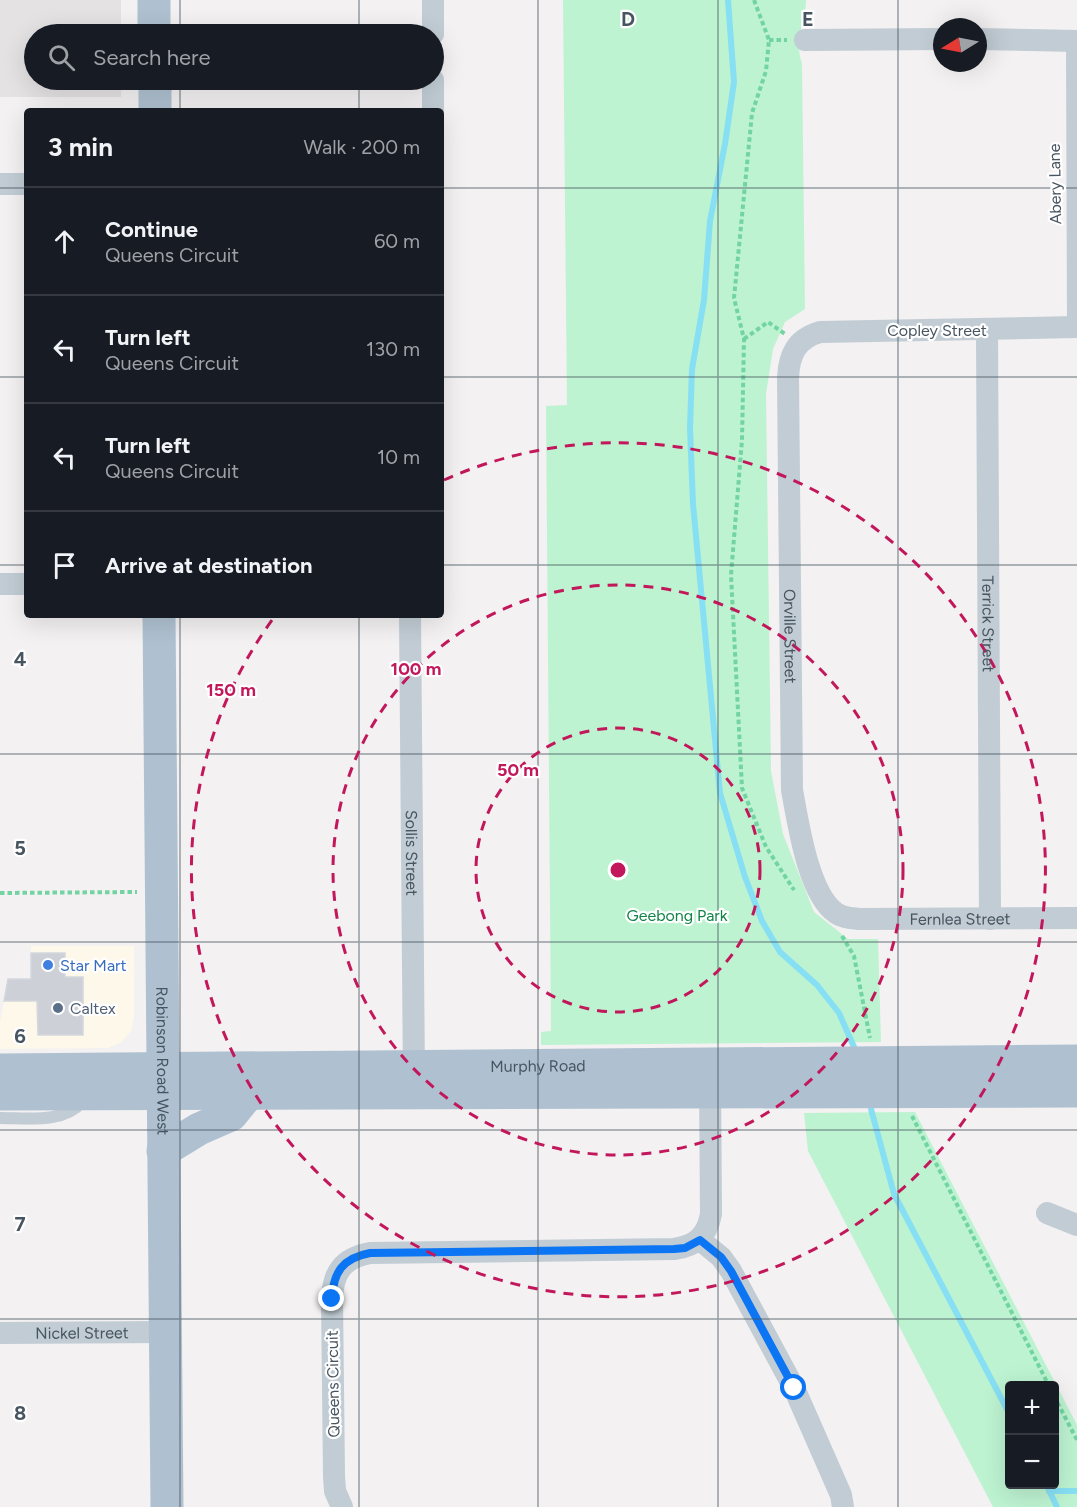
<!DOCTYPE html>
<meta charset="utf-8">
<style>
body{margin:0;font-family:Figtree,sans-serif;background:#20242c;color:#f1f3f6}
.controls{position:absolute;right:18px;bottom:18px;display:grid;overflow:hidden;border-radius:6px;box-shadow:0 6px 24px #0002}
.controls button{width:54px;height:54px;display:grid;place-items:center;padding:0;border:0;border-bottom:2px solid #363941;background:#171b24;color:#f1f3f6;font:30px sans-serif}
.compass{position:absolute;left:933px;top:18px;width:54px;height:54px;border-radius:50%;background:#171b24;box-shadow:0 6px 24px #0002;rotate:260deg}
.stop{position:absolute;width:18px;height:18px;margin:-14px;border:4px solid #0b75f3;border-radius:50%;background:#fff}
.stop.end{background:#0b75f3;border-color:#fff;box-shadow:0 2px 6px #0008}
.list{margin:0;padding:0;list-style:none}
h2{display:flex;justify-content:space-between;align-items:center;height:78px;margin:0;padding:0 24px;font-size:26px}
h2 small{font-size:20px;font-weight:400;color:#9ea1a6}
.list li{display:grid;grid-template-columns:39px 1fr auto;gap:18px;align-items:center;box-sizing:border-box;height:108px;padding:0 24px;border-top:2px solid #363941}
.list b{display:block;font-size:22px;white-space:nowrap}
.list p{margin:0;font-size:20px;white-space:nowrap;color:#9ea1a6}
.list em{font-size:20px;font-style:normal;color:#9ea1a6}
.icon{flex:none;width:33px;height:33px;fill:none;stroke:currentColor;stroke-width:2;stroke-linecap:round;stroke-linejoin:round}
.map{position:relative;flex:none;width:1077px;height:1507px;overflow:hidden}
.search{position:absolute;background:#171b24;box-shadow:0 6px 24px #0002;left:24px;top:24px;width:420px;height:66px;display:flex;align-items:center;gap:15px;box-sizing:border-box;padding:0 21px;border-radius:33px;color:#9ea1a6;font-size:22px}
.panel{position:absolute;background:#171b24;box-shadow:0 6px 24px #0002;left:24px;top:108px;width:420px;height:510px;border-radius:6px}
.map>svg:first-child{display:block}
.commercial{fill:#fef8eb}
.education{fill:#e4e2e3}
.green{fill:#bdf3d1;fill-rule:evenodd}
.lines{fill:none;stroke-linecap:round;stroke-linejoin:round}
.stream{stroke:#87dff3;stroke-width:6}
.building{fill:#cdd0d6;stroke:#d4d7dd;stroke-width:1.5}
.path{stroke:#72d4a2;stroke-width:4;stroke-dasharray:4.5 3;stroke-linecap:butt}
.service{stroke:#c1ccd4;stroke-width:12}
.minor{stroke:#c1ccd4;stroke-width:22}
.primary{stroke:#afc1d1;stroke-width:33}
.route{stroke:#0b75f3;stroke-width:8}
.grid{fill:none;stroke:#475560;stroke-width:1.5;stroke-opacity:0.55}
.ring{fill:none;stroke:#c2185b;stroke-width:3;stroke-dasharray:10 8}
.shop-dot{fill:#3f7fe0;stroke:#fff;stroke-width:2}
.service-dot{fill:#5c6f8a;stroke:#fff;stroke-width:2}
.labels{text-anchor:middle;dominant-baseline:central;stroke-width:4.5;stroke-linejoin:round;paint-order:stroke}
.street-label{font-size:16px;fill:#475560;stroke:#fff}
.park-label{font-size:16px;fill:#108347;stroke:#fff}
.shop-label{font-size:16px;fill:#366cbe;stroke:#fff;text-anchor:start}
.service-label{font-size:16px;fill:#4e5e75;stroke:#fff;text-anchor:start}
.grid-label{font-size:20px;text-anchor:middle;font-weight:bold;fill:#475560;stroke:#fff;stroke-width:4.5;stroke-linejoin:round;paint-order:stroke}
.centre{fill:#c2185b;stroke:#fff;stroke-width:3}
.ring-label{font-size:18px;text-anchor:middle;font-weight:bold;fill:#c2185b;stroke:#fff;stroke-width:4.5;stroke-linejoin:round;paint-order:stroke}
</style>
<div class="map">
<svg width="1077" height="1507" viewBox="0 0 1077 1507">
<rect width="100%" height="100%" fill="#f3f1f1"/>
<path class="commercial" d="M 31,946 L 134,946 L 134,1016 L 131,1031 L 122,1042 L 108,1048 L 0,1049 L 0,1022 L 8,979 L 31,979 Z"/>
<path class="education" d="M 0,0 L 121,0 L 121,34 L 34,34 L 34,80 L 121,80 L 121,97 L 0,97 Z"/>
<g class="green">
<path d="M 563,0 L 806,0 C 806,25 793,34 802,64 L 805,309 L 785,322 L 773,349 L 766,394 L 771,771 L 783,834 L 814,912 L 848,939 L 878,939 L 881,1042 L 541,1045 L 541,1032 L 551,1031 L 546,406 L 567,405 Z"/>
<path d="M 915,1112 L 1077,1425 L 1077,1507 L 993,1507 L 808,1151 L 804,1113 ZM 1010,1386 L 1054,1386 L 1054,1484 L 1010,1484 Z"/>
</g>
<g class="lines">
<g class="stream">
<path d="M 728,0 L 734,82 L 725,144 L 710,221 L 704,300 L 692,369 L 690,428 L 693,504 L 720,793 L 745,877 L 762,921 L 780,952 L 817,985 L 839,1013 L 854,1047"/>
<path d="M 871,1109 L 894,1194 L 1010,1415"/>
<path d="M 1046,1484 L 1057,1507"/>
<path d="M 1049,1491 L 1077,1491"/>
</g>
</g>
<path class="building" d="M 31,953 L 65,953 L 65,977 L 83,977 L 83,1035 L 38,1035 L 37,1001 L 4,1001 L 8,979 L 31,979 Z"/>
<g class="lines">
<g class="path">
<path d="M 754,0 L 769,40 L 766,71 L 752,113 L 734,298 L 744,339 L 742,440 L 731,575 L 742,788 L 766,847 L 794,890"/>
<path d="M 769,40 L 787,40"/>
<path d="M 744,339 L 768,322 L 785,334"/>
<path d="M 0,893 L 137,892"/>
<path d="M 842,936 L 854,956 L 870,1038"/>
<path d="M 912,1116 L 1049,1386"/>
<path d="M 1054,1396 L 1077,1440"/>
</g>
<g class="service">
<path d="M 1072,40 L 1073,327"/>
<path d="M 0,1118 C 28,1118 63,1124 83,1101"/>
</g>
<g class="minor">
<path d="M 433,0 L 433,34"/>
<path d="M 978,39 L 1077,41"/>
<path d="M 805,40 L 942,39"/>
<path d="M 433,80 L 433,111"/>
<path d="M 0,184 L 27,184"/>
<path id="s1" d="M 1077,327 L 820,332 C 796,339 789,355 788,378 L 792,790 C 798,822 808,894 836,913 C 843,918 851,918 859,919 L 1077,918"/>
<path id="s2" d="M 987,330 L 990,919"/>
<path d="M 0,584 L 27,584"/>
<path id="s3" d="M 410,615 L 414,1081"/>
<path d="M 1047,1213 L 1077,1225"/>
<path d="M 700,1240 L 721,1257 L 731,1271 L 794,1388 L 841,1495 L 843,1507"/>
<path id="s4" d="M 0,1333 L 166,1332"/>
<path d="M 342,1507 L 335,1491 L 334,1476 L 332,1299 C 333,1272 343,1258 370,1253 L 674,1249 C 696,1246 707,1236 711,1214 L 710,1077"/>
</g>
<g class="primary">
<path d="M 154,0 L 154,34"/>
<path d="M 155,80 L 155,111"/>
<path id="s5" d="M 159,615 L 167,1507"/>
<path id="s6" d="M 0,1070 L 1077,1061"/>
<path d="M 0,1094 L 1077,1091"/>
<path d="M 163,1151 L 199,1129 L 231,1115 L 249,1093"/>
</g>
</g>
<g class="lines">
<path class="route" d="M 332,1299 C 333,1272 343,1258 370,1253 L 674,1249 L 685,1248 L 700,1240 L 721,1257 L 731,1271 L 794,1388"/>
</g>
<path class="grid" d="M 180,0 L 180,34M 359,0 L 359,34M 538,0 L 538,1507M 718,0 L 718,1507M 898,0 L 898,1507M 180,80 L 180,111M 359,80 L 359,111M 0,188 L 27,188M 441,188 L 1077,188M 0,377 L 27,377M 441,377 L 1077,377M 0,565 L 27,565M 441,565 L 1077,565M 180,615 L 180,1507M 359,615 L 359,1507M 0,754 L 1077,754M 0,942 L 1077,942M 0,1130 L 1077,1130M 0,1319 L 1077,1319"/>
<g class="ring">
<circle cx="618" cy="870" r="142"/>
<circle cx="618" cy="870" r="285"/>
<path d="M444 480A427 427 0 1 1 275 616"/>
</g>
<circle class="shop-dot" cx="48" cy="965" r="6"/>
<circle class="service-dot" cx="58" cy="1008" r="6"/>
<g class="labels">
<g class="street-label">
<text transform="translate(1055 184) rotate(-91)">Abery Lane</text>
<text x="937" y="330">Copley Street</text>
<text stroke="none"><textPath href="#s2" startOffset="294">Terrick Street</textPath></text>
<text stroke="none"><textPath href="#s1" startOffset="576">Orville Street</textPath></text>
<text stroke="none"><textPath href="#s3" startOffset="238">Sollis Street</textPath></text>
<text stroke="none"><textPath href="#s1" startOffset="988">Fernlea Street</textPath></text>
<text stroke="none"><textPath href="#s5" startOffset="446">Robinson Road West</textPath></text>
<text stroke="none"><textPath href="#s6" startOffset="538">Murphy Road</textPath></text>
<text stroke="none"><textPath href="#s4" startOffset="82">Nickel Street</textPath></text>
<text transform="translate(333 1384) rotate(-91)">Queens Circuit</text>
</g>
<g class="park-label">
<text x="677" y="915">Geebong Park</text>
</g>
<g class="shop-label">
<text x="60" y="965">Star Mart</text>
</g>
<g class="service-label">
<text x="70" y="1008">Caltex</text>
</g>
</g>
<g class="grid-label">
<text x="628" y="26">D</text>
<text x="808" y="26">E</text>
<text x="20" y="666">4</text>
<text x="20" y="855">5</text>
<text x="20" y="1043">6</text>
<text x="20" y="1231">7</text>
<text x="20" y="1420">8</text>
</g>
<circle cx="618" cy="870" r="9" class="centre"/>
<g class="ring-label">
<text x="416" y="675">100 m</text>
<text x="231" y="696">150 m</text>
<text x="518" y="776">50 m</text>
</g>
</svg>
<div class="controls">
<button>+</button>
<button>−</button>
</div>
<svg class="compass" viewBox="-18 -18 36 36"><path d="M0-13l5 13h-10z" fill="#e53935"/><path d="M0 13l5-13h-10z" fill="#9ea1a6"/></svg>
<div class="stop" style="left:794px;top:1388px"></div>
<div class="stop end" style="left:332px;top:1299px"></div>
<div class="search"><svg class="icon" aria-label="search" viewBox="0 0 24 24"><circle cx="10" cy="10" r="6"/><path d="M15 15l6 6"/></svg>Search here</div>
<section class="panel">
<h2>3 min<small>Walk · 200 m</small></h2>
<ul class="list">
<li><svg class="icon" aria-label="ahead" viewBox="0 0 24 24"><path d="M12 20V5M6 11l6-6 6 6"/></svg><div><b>Continue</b><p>Queens Circuit</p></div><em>60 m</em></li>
<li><svg class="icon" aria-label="left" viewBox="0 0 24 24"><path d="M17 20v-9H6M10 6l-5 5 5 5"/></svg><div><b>Turn left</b><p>Queens Circuit</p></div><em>130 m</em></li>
<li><svg class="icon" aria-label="left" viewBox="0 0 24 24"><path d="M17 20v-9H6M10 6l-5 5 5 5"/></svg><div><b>Turn left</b><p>Queens Circuit</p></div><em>10 m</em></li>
<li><svg class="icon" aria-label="arrive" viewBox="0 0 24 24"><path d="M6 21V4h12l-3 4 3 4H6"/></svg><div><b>Arrive at destination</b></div></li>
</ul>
</section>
</div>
